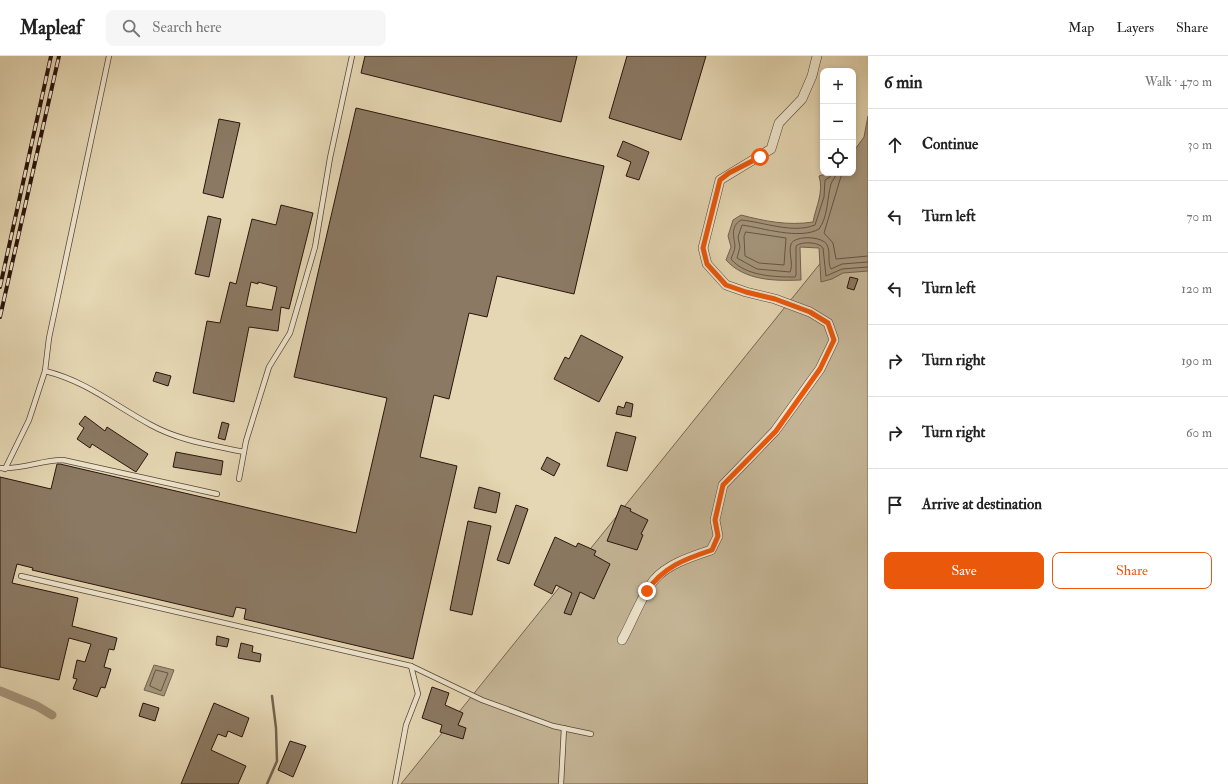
<!DOCTYPE html>
<meta charset="utf-8">
<style>
body{margin:0;font-family:"IM FELL Double Pica",serif;background:#f6f6f6;color:#222}
.controls{position:absolute;right:12px;top:12px;display:grid;overflow:hidden;border-radius:8px;box-shadow:0 2px 6px #0003}
.controls button{width:36px;height:36px;display:grid;place-items:center;padding:0;border:0;border-bottom:1px solid #e0e0e0;background:#fff;color:#222;font:20px sans-serif}
.stop{position:absolute;width:12px;height:12px;margin:-9px;border:3px solid #ea580c;border-radius:50%;background:#fff}
.stop.end{background:#ea580c;border-color:#fff;box-shadow:0 1px 4px #0008}
.list{margin:0;padding:0;list-style:none}
h2{display:flex;justify-content:space-between;align-items:center;height:52px;margin:0;padding:0 16px;font-size:17px}
h2 small{font-size:13px;font-weight:400;color:#767676}
.list li{display:grid;grid-template-columns:26px 1fr auto;gap:12px;align-items:center;box-sizing:border-box;height:72px;padding:0 16px;border-top:1px solid #e0e0e0}
.list b{display:block;font-size:15px;white-space:nowrap}
.list em{font-size:13px;font-style:normal;color:#767676}
.actions{display:flex;gap:8px;padding:12px 16px}
.actions a{flex:1;padding:9px 0;border:1px solid #ea580c;border-radius:8px;text-align:center;font-size:14px;color:#ea580c}
.actions .main{background:#ea580c;color:#fff}
.icon{flex:none;width:22px;height:22px;fill:none;stroke:currentColor;stroke-width:2;stroke-linecap:round;stroke-linejoin:round}
.map{position:relative;flex:none;width:868px;height:728px;overflow:hidden}
header{display:flex;align-items:center;gap:24px;box-sizing:border-box;height:56px;padding:0 20px;background:#fff;border-bottom:1px solid #e0e0e0}
header strong{font-size:19px}
nav{display:flex;gap:22px;margin-inline-start:auto;font-size:14px}
.search{width:280px;height:36px;background:#f6f6f6;display:flex;align-items:center;gap:10px;box-sizing:border-box;padding:0 14px;border-radius:8px;color:#767676;font-size:15px}
main{display:flex}
aside{flex:1;background:#fff}
.map>svg:first-child{display:block}
.green{fill:#c5b697;stroke:#776552}
.water{fill:#a5957b;stroke:#73614f}
.lines{fill:none;stroke-linecap:round;stroke-linejoin:round}
.shore{stroke:#675444;stroke-width:1}
.stream{stroke:#73614f;stroke-width:2.5}
.canal{stroke:#a5957b;stroke-width:9}
.building{fill:#8b7963;stroke:#29140d;fill-rule:evenodd}
.service-casing{stroke:#584536;stroke-width:6}
.minor-casing{stroke:#584536;stroke-width:10}
.service{stroke:#eee5ce;stroke-width:4.5}
.minor{stroke:#eee5ce;stroke-width:9}
.rail-casing{stroke:#29140d;stroke-width:4}
.rail{stroke:#eee5ce;stroke-width:2.5;stroke-dasharray:8;stroke-linecap:butt}
.route{stroke:#ea580c;stroke-width:5}
</style>
<header>
<strong>Mapleaf</strong>
<div class="search"><svg class="icon" aria-label="search" viewBox="0 0 24 24"><circle cx="10" cy="10" r="6"/><path d="M15 15l6 6"/></svg>Search here</div>
<nav><a>Map</a><a>Layers</a><a>Share</a></nav>
</header>
<main>
<div class="map">
<svg width="868" height="728" viewBox="0 0 868 728">
<rect width="100%" height="100%" fill="#e5d7b3"/>
<filter id="stains"><feTurbulence type="fractalNoise" baseFrequency=".005" numOctaves="4"/><feColorMatrix values="0 0 0 0 .2 0 0 0 0 .09 0 0 0 0 .02 0 0 0 .5 -.17"/></filter>
<radialGradient id="worn" r=".72"><stop offset=".6" stop-color="#630" stop-opacity="0"/><stop offset="1" stop-color="#630" stop-opacity=".3"/></radialGradient>
<path class="green" d="M 868,148 L 868,728 L 401,728 Z"/>
<g class="water">
<path d="M 868,60 L 868,215 L 843,217 L 832,223 L 821,226 L 819,192 L 800,191 L 801,224 C 775,225 745,225 726,204 L 731,191 L 728,180 L 733,164 L 741,159 C 764,165 788,170 813,166 C 816,150 824,136 819,120 L 829,117 L 853,117 L 853,96 L 864,81 Z"/>
<path d="M 154,609 L 174,614 L 164,640 L 144,634 Z"/>
</g>
<g class="lines">
<g class="shore">
<path d="M 831,117 L 830,121 L 825,124 L 824,141 L 815,169 C 792,178 764,166 741,164 C 730,171 734,180 735,190 C 735,195 732,199 731,203 C 745,220 774,221 795,221 L 796,219 L 796,190 C 802,185 819,186 823,192 L 826,220 L 842,213 L 868,211"/>
<path d="M 836,117 C 836,122 832,124 831,128 C 827,142 828,161 819,173 C 800,184 763,172 742,169 L 738,181 L 740,191 L 737,202 L 757,213 L 790,216 C 794,208 788,197 791,188 C 795,179 823,180 827,189 C 831,196 827,206 831,213 L 842,208 L 868,206"/>
<path d="M 842,117 L 824,177 L 833,187 L 836,203 L 868,200"/>
<path d="M 746,176 L 786,182 L 784,209 L 759,207 L 745,200 L 744,181 Z"/>
<path d="M 156,614 L 168,617 L 161,635 L 150,630 Z"/>
</g>
<path class="stream" d="M 267,728 L 277,705 L 276,672 L 272,640"/>
<path class="canal" d="M 0,635 L 37,650 L 52,659"/>
</g>
<g class="building">
<path d="M 365,0 L 577,0 L 561,66 L 361,17 Z"/>
<path d="M 627,0 L 706,0 L 681,84 L 609,62 Z"/>
<path d="M 356,52 L 604,110 L 574,238 L 497,220 L 487,261 L 469,257 L 449,343 L 434,339 L 420,401 L 457,410 L 413,603 L 244,563 L 246,553 L 236,551 L 233,561 L 32,514 L 33,512 L 17,508 L 12,527 L 78,542 L 72,570 L 117,582 L 114,594 L 109,593 L 104,611 L 111,613 L 105,632 L 101,631 L 97,641 L 73,633 L 77,623 L 73,622 L 77,604 L 85,606 L 91,588 L 69,582 L 59,624 L 0,611 L 0,421 L 51,433 L 57,408 L 60,408 L 356,477 L 387,342 L 294,321 Z"/>
<path d="M 219,63 L 240,67 L 223,142 L 203,137 Z"/>
<path d="M 623,85 L 649,96 L 639,124 L 626,120 L 631,106 L 617,100 Z"/>
<path d="M 281,149 L 313,157 L 289,253 L 281,251 L 278,275 L 249,271 L 234,346 L 193,337 L 207,265 L 220,267 L 230,226 L 236,228 L 252,163 L 276,169 ZM 251,226 L 258,228 L 258,226 L 277,231 L 272,254 L 246,250 Z"/>
<path d="M 208,160 L 221,163 L 209,221 L 195,218 Z"/>
<path d="M 850,221 L 858,223 L 854,234 L 847,232 Z"/>
<path d="M 581,279 L 623,301 L 599,346 L 554,323 L 565,301 L 569,303 Z"/>
<path d="M 156,316 L 171,320 L 168,330 L 153,325 Z"/>
<path d="M 626,346 L 633,348 L 631,361 L 616,358 L 618,350 L 624,352 Z"/>
<path d="M 85,360 L 105,375 L 107,371 L 148,398 L 136,416 L 92,388 L 90,392 L 77,383 L 84,372 L 79,368 Z"/>
<path d="M 222,366 L 229,368 L 225,384 L 218,382 Z"/>
<path d="M 616,376 L 636,381 L 627,415 L 607,410 Z"/>
<path d="M 176,396 L 223,405 L 221,419 L 173,411 Z"/>
<path d="M 547,401 L 560,408 L 554,420 L 541,413 Z"/>
<path d="M 479,431 L 500,437 L 496,457 L 474,452 Z"/>
<path d="M 516,449 L 528,453 L 509,508 L 497,504 Z"/>
<path d="M 621,449 L 631,453 L 630,455 L 648,464 L 641,478 L 643,479 L 637,494 L 607,485 Z"/>
<path d="M 468,465 L 491,470 L 472,559 L 450,554 Z"/>
<path d="M 555,481 L 576,491 L 578,487 L 596,495 L 594,499 L 610,508 L 594,543 L 580,536 L 571,559 L 564,557 L 572,537 L 556,529 L 552,538 L 534,529 Z"/>
<path d="M 217,580 L 229,583 L 227,591 L 216,589 Z"/>
<path d="M 241,587 L 253,590 L 252,596 L 261,598 L 260,606 L 238,602 Z"/>
<path d="M 432,631 L 449,637 L 445,649 L 463,657 L 458,669 L 466,672 L 463,683 L 440,676 L 442,669 L 422,662 Z"/>
<path d="M 143,647 L 159,652 L 155,665 L 139,660 Z"/>
<path d="M 214,647 L 249,662 L 242,681 L 228,675 L 226,681 L 218,678 L 211,694 L 246,710 L 238,728 L 181,728 Z"/>
<path d="M 290,685 L 306,690 L 293,721 L 278,714 Z"/>
</g>
<g class="lines">
<g class="service-casing">
<g id="service">
<path d="M 45,315 C 86,325 114,349 151,369 C 180,385 212,389 244,396"/>
<path d="M 0,412 C 22,414 41,404 63,404 L 217,438"/>
<path d="M 5,413 L 29,364 L 45,315 L 49,282 L 109,0"/>
<path d="M 239,423 L 246,385 L 269,311 L 290,277 L 315,191 L 330,102 L 352,0"/>
<path d="M 21,520 L 411,610 L 482,644 L 553,670 L 591,678"/>
<path d="M 395,728 L 406,669 L 418,638 L 411,610"/>
<path d="M 561,728 L 564,672"/>
</g>
</g>
<g class="minor-casing">
<path id="minor" d="M 622,584 C 632,566 642,539 654,524 C 667,508 693,500 711,494 L 718,480 L 715,464 L 723,429 L 775,375 L 820,313 L 834,284 L 828,267 L 810,256 L 775,243 L 746,236 L 726,229 L 707,208 L 703,192 L 720,124 L 771,93 L 779,67 L 802,43 L 812,20 L 817,0"/>
</g>
<use href="#service" class="service"/>
<use href="#minor" class="minor"/>
<g class="rail-casing">
<g id="rail">
<path d="M 0,231 L 51,0"/>
<path d="M 0,261 L 59,0"/>
</g>
</g>
<use href="#rail" class="rail"/>
</g>
<g class="lines">
<path class="route" d="M 647,535 C 663,511 685,503 712,494 L 718,480 L 715,464 L 723,429 L 776,375 L 820,313 L 834,284 L 828,267 L 810,256 L 775,243 L 746,236 L 726,229 L 707,208 L 703,192 L 720,124 L 729,117 L 760,101"/>
</g>
<rect width="100%" height="100%" filter="url(#stains)"/>
<rect width="100%" height="100%" fill="url(#worn)"/>
</svg>
<div class="controls">
<button>+</button>
<button>−</button>
<button><svg class="icon" aria-label="locate" viewBox="0 0 24 24"><circle cx="12" cy="12" r="6"/><path d="M12 2v4M12 18v4M2 12h4M18 12h4"/></svg></button>
</div>
<div class="stop" style="left:760px;top:101px"></div>
<div class="stop end" style="left:647px;top:535px"></div>
</div>
<aside>
<h2>6 min<small>Walk · 470 m</small></h2>
<ul class="list">
<li><svg class="icon" aria-label="ahead" viewBox="0 0 24 24"><path d="M12 20V5M6 11l6-6 6 6"/></svg><div><b>Continue</b></div><em>30 m</em></li>
<li><svg class="icon" aria-label="left" viewBox="0 0 24 24"><path d="M17 20v-9H6M10 6l-5 5 5 5"/></svg><div><b>Turn left</b></div><em>70 m</em></li>
<li><svg class="icon" aria-label="left" viewBox="0 0 24 24"><path d="M17 20v-9H6M10 6l-5 5 5 5"/></svg><div><b>Turn left</b></div><em>120 m</em></li>
<li><svg class="icon" aria-label="right" viewBox="0 0 24 24"><path d="M7 20v-9h11M14 6l5 5-5 5"/></svg><div><b>Turn right</b></div><em>190 m</em></li>
<li><svg class="icon" aria-label="right" viewBox="0 0 24 24"><path d="M7 20v-9h11M14 6l5 5-5 5"/></svg><div><b>Turn right</b></div><em>60 m</em></li>
<li><svg class="icon" aria-label="arrive" viewBox="0 0 24 24"><path d="M6 21V4h12l-3 4 3 4H6"/></svg><div><b>Arrive at destination</b></div></li>
</ul>
<div class="actions"><a class="main">Save</a><a>Share</a></div>
</aside>
</main>
